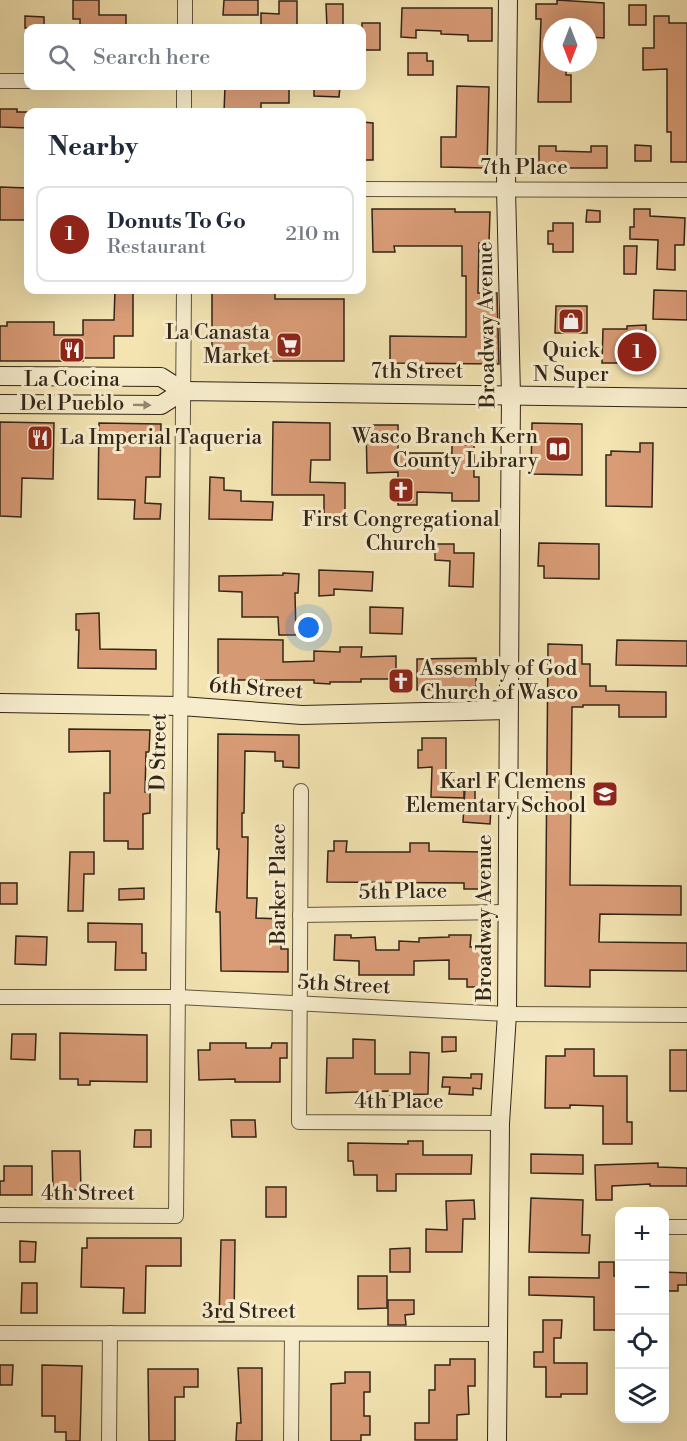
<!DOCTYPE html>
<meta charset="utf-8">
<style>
body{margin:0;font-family:"Libre Bodoni",serif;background:#f6f6f7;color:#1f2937}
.controls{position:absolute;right:18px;bottom:18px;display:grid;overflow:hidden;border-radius:12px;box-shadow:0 6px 24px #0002}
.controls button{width:54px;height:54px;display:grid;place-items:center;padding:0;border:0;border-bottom:2px solid #e0e1e3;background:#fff;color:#1f2937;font:30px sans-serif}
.compass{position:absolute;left:543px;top:18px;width:54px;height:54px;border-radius:50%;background:#fff;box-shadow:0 6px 24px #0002;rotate:180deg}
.you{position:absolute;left:309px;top:628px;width:21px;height:21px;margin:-15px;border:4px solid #fff;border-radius:50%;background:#1a73e8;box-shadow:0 0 0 9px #1a73e833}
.badge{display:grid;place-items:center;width:39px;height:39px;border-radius:50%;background:#8f2418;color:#fff;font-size:20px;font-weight:700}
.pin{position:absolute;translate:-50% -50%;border:3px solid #fff;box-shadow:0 2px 6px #0006}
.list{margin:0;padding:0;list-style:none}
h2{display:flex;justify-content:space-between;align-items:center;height:78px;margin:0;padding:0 24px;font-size:26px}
h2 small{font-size:20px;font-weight:400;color:#747a83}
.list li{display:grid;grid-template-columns:39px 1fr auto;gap:18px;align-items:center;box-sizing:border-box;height:96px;margin:0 12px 12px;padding:0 12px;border:2px solid #e0e1e3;border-radius:12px}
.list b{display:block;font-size:22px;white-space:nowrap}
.list p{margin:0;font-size:20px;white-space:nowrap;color:#747a83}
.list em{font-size:20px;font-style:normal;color:#747a83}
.icon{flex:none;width:33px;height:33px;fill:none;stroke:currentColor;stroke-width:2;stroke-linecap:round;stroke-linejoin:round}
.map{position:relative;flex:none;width:687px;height:1441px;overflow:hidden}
.search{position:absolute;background:#fff;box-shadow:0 6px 24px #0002;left:24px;top:24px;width:342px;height:66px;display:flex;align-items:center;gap:15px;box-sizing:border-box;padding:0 21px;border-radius:12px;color:#747a83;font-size:22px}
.panel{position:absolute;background:#fff;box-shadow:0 6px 24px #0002;left:24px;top:108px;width:342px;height:186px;border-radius:12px}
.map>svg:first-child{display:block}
.building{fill:#d99c77;stroke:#322519;stroke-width:1.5}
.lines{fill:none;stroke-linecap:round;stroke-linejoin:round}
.street-casing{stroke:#62553f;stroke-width:16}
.secondary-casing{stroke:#322519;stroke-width:20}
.street{stroke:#f7edcd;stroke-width:14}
.secondary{stroke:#f7edcd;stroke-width:18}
.oneway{fill:#948973}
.labels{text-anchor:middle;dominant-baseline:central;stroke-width:6;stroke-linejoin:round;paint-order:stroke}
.street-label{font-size:21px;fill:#322519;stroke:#f7edcd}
.poi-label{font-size:21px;fill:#322519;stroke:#f7edcd;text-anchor:end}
</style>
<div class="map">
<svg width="687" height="1441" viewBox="0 0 687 1441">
<rect width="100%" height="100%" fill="#f3e4b2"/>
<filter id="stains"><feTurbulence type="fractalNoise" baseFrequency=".00333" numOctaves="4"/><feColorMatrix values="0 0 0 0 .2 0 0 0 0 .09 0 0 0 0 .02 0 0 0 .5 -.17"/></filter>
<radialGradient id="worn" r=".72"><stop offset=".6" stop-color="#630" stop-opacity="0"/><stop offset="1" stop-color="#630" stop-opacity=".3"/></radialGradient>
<g class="building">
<path d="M 73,0 L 99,0 L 99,15 L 126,15 L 126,28 L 80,28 L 80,19 L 73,19 Z"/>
<path d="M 224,0 L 258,0 L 258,15 L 223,15 Z"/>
<path d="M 557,0 L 604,3 L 604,38 L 588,37 L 588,27 L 552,27 L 552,63 L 566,63 L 566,75 L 571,75 L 571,102 L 538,102 L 541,19 L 536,19 L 536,4 L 557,4 Z"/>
<path d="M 279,1 L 297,1 L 297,25 L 261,25 L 261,13 L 279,14 Z"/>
<path d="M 326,4 L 343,4 L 343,28 L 327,28 Z"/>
<rect x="629" y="5" width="17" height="20"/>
<path d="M 402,8 L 492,8 L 492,41 L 468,41 L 468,35 L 441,34 L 441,31 L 416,30 L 416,38 L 401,37 Z"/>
<path d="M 25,16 L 44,17 L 44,28 L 25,28 Z"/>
<path d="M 654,16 L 669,16 L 669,23 L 687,23 L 687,162 L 671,162 L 671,132 L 667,132 L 667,69 L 643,70 L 643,48 L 654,48 Z"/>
<rect x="362" y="23" width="18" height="27"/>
<path d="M 408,53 L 427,53 L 427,61 L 433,61 L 433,75 L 408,75 Z"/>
<path d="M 225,86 L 289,88 L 289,103 L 261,103 L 261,112 L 224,112 Z"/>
<path d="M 314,86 L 340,86 L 339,97 L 314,96 Z"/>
<path d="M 457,86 L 489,87 L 487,168 L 441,167 L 441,137 L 456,137 Z"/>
<path d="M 0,109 L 17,109 L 17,112 L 28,112 L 28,128 L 0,127 Z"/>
<path d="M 362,122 L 373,123 L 373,160 L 362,160 Z"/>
<path d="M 635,145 L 651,146 L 651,161 L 635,161 Z"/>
<path d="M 539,146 L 556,146 L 556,151 L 591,152 L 591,146 L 607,146 L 607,168 L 539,168 Z"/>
<path d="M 0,187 L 28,188 L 28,220 L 0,220 Z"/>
<path d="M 372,209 L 455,209 L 455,212 L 490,212 L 489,243 L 479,243 L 478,293 L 497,293 L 499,364 L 390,363 L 390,336 L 466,337 L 466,276 L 462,276 L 462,246 L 394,246 L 395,252 L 373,252 Z"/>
<path d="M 634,209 L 650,209 L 650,216 L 685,218 L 684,245 L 675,245 L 675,270 L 657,269 L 658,240 L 630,239 L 630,227 L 634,227 Z"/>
<path d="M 587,210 L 600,211 L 600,222 L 586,222 Z"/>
<path d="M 553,223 L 573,223 L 573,252 L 553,252 L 553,244 L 548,244 L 548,231 L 553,231 Z"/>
<path d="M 624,246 L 637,246 L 636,274 L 624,274 Z"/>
<path d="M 115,290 L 133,290 L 133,336 L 114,336 L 114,358 L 83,358 L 83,361 L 0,361 L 0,326 L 7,326 L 7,322 L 54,322 L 54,335 L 83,335 L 83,320 L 114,320 Z"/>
<path d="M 654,290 L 687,291 L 687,320 L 653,319 Z"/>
<path d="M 212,292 L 275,293 L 275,299 L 344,299 L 344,361 L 212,361 Z"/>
<path d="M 556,306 L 587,306 L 587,333 L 555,333 Z"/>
<path d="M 646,325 L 646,351 L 649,351 L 649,365 L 635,366 L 635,363 L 602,363 L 603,329 L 627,329 L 627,326 Z"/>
<path d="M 0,422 L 54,423 L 53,479 L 22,478 L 21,517 L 0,516 Z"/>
<path d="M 273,422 L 330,423 L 330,460 L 311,460 L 310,482 L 345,483 L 345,519 L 324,519 L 324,495 L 272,495 Z"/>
<path d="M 99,423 L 161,424 L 160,477 L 146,477 L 145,503 L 161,504 L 160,519 L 134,519 L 135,500 L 98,499 Z"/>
<path d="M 532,423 L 582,424 L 582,475 L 531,474 Z"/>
<path d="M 366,425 L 398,425 L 398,453 L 452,453 L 452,445 L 474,445 L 474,477 L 479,477 L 479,501 L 452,501 L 452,493 L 417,492 L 417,505 L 398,505 L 398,472 L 367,473 Z"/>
<path d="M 640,443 L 653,443 L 652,507 L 606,506 L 606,455 L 611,455 L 611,451 L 640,452 Z"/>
<path d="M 210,477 L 224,478 L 224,490 L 241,491 L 241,501 L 273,502 L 272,520 L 209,519 Z"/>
<path d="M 539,543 L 599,544 L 599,579 L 544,578 L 544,566 L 538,566 Z"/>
<path d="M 435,544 L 454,544 L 454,553 L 474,553 L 473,587 L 449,586 L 450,561 L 435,560 Z"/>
<path d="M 319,570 L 373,572 L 372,591 L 334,589 L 334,595 L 319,596 Z"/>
<path d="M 283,573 L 299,574 L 298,593 L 295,593 L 296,635 L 279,635 L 278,617 L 242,617 L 242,592 L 219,591 L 219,576 L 283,575 Z"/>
<path d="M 370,607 L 403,608 L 402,634 L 370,633 Z"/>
<path d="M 99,613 L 100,649 L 156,650 L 156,669 L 78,668 L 79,630 L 76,630 L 76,614 Z"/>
<path d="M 218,639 L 283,640 L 283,662 L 314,661 L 314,651 L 340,652 L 340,647 L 362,647 L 361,657 L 396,656 L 396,679 L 361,679 L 361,682 L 330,682 L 330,684 L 314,683 L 314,680 L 238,680 L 238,684 L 218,684 Z"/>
<path d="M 617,640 L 687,641 L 687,666 L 616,665 Z"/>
<path d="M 548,644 L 582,645 L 582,664 L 590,664 L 590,686 L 606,686 L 606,691 L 666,692 L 666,717 L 619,717 L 619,705 L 583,705 L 583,707 L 572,707 L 570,885 L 681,886 L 681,915 L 600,914 L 599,942 L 687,943 L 687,971 L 590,970 L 590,987 L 545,986 Z"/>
<path d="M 476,658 L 476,689 L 417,690 L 417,659 Z"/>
<path d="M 69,729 L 150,730 L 149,752 L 146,752 L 145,792 L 150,792 L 150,813 L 143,814 L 143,849 L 128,849 L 128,841 L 104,841 L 104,793 L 110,793 L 110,751 L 69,752 Z"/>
<path d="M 218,734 L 299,735 L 299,768 L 283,767 L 283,761 L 275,761 L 275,752 L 245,751 L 244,813 L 242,813 L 242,837 L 248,837 L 247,898 L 257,898 L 256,918 L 282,919 L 281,949 L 288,949 L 288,972 L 221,971 L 220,912 L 216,912 L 219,849 L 217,849 Z"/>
<path d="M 422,738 L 446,738 L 446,780 L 464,781 L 464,798 L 431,797 L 432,767 L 418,768 L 418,750 L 422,750 Z"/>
<path d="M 465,788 L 475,788 L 475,807 L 491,808 L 490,824 L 463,822 Z"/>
<path d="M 334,841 L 347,841 L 346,852 L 410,852 L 410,843 L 429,843 L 429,851 L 483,852 L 483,889 L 464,889 L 464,883 L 327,882 L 328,851 L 334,851 Z"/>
<path d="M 70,852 L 94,852 L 94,874 L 84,874 L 83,911 L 68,911 Z"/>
<rect x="0" y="883" width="17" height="21"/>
<path d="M 144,888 L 144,899 L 119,900 L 119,889 Z"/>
<path d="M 88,923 L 142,924 L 142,953 L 146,953 L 146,970 L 115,970 L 116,942 L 88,942 Z"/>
<path d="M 335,935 L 351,935 L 351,938 L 375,937 L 376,950 L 399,950 L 399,941 L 419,942 L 419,938 L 449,937 L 449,935 L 471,935 L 470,947 L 488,947 L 488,987 L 467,987 L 467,979 L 449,979 L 449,960 L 414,961 L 414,975 L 359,975 L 359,961 L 334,960 Z"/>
<path d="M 16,936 L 47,937 L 46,965 L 15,964 Z"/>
<path d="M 60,1033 L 147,1035 L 147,1082 L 90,1081 L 90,1085 L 78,1085 L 78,1079 L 60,1079 Z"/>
<path d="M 12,1034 L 36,1034 L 35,1060 L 11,1059 Z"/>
<path d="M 442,1037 L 456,1037 L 456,1051 L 442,1052 Z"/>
<path d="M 353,1039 L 375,1040 L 375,1074 L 410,1074 L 410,1052 L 429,1053 L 428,1094 L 390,1095 L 390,1091 L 326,1093 L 327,1058 L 353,1058 Z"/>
<path d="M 210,1043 L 246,1043 L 246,1048 L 271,1048 L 272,1043 L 287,1043 L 287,1058 L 280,1058 L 280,1082 L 235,1082 L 235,1079 L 199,1080 L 198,1050 L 210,1050 Z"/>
<path d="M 565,1049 L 594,1049 L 594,1076 L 627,1076 L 627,1122 L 632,1122 L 632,1144 L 603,1144 L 603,1106 L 570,1105 L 570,1108 L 545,1108 L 546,1056 L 565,1056 Z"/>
<rect x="670" y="1050" width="17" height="41"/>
<path d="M 471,1074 L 482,1074 L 481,1089 L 473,1088 L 473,1095 L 449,1094 L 450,1087 L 442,1087 L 443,1077 L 471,1078 Z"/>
<path d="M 231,1120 L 255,1120 L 256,1137 L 232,1137 Z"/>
<path d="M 135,1130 L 151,1130 L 151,1147 L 134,1147 Z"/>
<path d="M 408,1141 L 423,1141 L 423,1155 L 472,1155 L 471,1174 L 396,1174 L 396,1191 L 377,1191 L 377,1175 L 354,1175 L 353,1161 L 348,1161 L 348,1143 L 408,1144 Z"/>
<path d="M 52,1151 L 80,1151 L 81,1190 L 53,1190 Z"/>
<path d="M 531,1154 L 583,1155 L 583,1174 L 531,1173 Z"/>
<path d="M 658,1163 L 658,1167 L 687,1168 L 687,1186 L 650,1186 L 650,1184 L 612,1186 L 612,1200 L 596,1200 L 595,1165 Z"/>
<path d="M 4,1166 L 32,1166 L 32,1195 L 0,1195 L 0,1181 L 4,1181 Z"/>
<rect x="266" y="1187" width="20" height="30"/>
<path d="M 531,1198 L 583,1200 L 582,1235 L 590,1235 L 589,1253 L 529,1252 Z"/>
<path d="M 474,1200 L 475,1219 L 463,1219 L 462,1252 L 426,1252 L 426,1229 L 447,1230 L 446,1201 Z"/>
<path d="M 87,1238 L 181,1238 L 181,1266 L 146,1266 L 145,1313 L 123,1313 L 124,1288 L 81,1287 L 82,1248 L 87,1248 Z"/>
<path d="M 221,1240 L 235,1240 L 234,1322 L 219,1322 Z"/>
<path d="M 20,1241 L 36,1242 L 35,1262 L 20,1262 Z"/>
<path d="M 410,1248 L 410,1272 L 390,1272 L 390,1249 Z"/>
<path d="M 599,1262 L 614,1262 L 614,1276 L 620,1276 L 620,1330 L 594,1330 L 594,1297 L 529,1295 L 529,1277 L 599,1278 Z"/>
<path d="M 664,1272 L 687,1273 L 687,1285 L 678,1285 L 678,1291 L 664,1291 Z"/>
<path d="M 358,1276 L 387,1276 L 387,1308 L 358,1309 Z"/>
<path d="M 22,1283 L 37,1283 L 37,1313 L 21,1313 Z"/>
<path d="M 388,1300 L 414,1300 L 414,1314 L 405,1315 L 406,1325 L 388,1325 Z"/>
<path d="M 543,1320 L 562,1320 L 561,1338 L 554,1338 L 554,1363 L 587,1363 L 587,1394 L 561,1394 L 561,1397 L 546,1397 L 546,1367 L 534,1367 L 534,1352 L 543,1352 Z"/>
<path d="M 450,1359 L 475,1359 L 475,1386 L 468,1386 L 469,1414 L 457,1415 L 457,1440 L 415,1440 L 415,1423 L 429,1423 L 429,1390 L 435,1390 L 435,1365 L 450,1365 Z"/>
<path d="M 0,1365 L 13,1365 L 12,1385 L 0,1385 Z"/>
<path d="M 42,1365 L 82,1366 L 80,1441 L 66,1441 L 66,1432 L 55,1432 L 55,1416 L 42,1416 Z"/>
<path d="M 238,1368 L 262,1368 L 262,1441 L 236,1441 L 237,1423 L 241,1423 Z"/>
<path d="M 148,1369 L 198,1369 L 198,1387 L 184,1387 L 184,1397 L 175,1397 L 175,1441 L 149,1441 Z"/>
<path d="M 345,1372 L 370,1372 L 370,1392 L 364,1392 L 364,1416 L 370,1416 L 370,1435 L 361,1435 L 361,1441 L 331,1441 L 331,1384 L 345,1383 Z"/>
</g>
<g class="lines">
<g class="street-casing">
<g id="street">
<path d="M 185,28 L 185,0"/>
<path d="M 0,81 L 28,81"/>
<path d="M 184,112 L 184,86"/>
<path d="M 362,189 L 687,190"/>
<path d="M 301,791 L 299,1122 L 500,1123"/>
<path d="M 300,915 L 507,912"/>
<path d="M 0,997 L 178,997 L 507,1014 L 687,1015"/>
<path d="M 0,1215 L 176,1216 L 184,290"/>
<path d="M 664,1227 L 687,1227"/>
<path d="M 0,1333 L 498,1334"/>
<path d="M 109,1441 L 110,1333"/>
<path d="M 291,1441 L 292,1334"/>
</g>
</g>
<g class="secondary-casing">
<g id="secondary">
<path d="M 0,376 L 161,377 L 183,391"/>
<path d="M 0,404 L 161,405 L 183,391 L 687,398"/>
<path d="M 0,703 L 181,706 L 302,715 L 508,710"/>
<path d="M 497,1441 L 500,1123 L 507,1014 L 510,526 L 511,395 L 506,189 L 508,0"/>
</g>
</g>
<use href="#street" class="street"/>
<use href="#secondary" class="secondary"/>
</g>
<defs><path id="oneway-solid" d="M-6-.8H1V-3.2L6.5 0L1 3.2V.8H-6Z" transform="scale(1.5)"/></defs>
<use class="oneway" href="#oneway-solid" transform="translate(142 405) rotate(1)"/>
<defs>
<g id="shop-square" transform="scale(1.35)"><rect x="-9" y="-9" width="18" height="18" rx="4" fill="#8f2418" stroke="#f7edcd"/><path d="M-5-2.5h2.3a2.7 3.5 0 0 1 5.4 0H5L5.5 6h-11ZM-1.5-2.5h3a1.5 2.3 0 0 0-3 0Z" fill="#fff"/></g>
<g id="supermarket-square" transform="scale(1.35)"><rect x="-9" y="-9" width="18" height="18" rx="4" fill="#8f2418" stroke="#f7edcd"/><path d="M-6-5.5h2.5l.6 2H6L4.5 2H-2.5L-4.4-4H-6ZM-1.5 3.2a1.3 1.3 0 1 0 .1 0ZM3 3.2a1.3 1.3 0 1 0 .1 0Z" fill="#fff"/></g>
<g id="restaurant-square" transform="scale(1.35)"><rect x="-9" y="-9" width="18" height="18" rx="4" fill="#8f2418" stroke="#f7edcd"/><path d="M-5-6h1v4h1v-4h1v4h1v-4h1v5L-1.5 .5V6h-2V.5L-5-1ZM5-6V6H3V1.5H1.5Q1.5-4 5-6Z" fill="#fff"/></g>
<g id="library-square" transform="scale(1.35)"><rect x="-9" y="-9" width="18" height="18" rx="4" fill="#8f2418" stroke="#f7edcd"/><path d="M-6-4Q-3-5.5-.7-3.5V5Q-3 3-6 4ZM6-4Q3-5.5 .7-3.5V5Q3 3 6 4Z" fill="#fff"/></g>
<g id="church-square" transform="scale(1.35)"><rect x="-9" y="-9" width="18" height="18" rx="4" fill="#8f2418" stroke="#f7edcd"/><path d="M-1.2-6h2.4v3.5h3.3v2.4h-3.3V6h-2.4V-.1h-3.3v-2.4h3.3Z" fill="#fff"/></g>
<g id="school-square" transform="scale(1.35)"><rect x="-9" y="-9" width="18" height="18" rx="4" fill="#8f2418" stroke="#f7edcd"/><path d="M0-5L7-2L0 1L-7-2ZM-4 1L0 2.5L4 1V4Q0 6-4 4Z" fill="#fff"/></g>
</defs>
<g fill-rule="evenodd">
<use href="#shop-square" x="571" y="321"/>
<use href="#supermarket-square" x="289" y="345"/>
<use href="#restaurant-square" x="72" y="350"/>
<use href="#restaurant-square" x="40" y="438"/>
<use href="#library-square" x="558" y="449"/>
<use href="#church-square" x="401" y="490"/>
<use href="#church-square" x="401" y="681"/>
<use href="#school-square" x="605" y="794"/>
</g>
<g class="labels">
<g class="street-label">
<text x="524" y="168">7th Place</text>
<text transform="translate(487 325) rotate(-91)">Broadway Avenue</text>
<text x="417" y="372">7th Street</text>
<text transform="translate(256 689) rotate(4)">6th Street</text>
<text transform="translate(159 752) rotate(-89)">D Street</text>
<text transform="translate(279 884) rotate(-90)">Barker Place</text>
<text transform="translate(403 892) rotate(-1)">5th Place</text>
<text transform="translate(485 918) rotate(-90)">Broadway Avenue</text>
<text transform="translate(344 985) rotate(3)">5th Street</text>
<text x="399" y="1102">4th Place</text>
<text x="88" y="1194">4th Street</text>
<text x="249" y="1312">3rd Street</text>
</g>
<g class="poi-label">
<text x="270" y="333">La Canasta<tspan x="270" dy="24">Market</tspan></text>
<text x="571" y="351" text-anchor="middle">Quick<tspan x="571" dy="24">N Super</tspan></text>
<text x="72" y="380" text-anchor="middle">La Cocina<tspan x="72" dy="24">Del Pueblo</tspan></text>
<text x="538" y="437">Wasco Branch Kern<tspan x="538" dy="24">County Library</tspan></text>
<text x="60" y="438" text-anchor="start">La Imperial Taqueria</text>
<text x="401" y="520" text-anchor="middle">First Congregational<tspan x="401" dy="24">Church</tspan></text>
<text x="420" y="669" text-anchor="start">Assembly of God<tspan x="420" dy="24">Church of Wasco</tspan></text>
<text x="586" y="782">Karl F Clemens<tspan x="586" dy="24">Elementary School</tspan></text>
</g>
</g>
<rect width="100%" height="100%" filter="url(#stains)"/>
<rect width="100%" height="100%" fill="url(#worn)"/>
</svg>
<div class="controls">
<button>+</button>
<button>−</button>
<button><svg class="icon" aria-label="locate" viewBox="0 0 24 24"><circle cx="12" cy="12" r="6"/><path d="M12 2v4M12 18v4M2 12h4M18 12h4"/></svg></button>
<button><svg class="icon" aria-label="layers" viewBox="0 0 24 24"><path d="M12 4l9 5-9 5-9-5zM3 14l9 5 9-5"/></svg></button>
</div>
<svg class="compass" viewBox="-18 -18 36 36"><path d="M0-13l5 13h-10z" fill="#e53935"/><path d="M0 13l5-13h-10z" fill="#747a83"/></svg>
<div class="you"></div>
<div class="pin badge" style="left:637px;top:352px">1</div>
<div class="search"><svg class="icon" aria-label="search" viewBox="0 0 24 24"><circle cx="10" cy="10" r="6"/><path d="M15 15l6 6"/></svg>Search here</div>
<section class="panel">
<h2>Nearby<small></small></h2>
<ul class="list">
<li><span class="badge">1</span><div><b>Donuts To Go</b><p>Restaurant</p></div><em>210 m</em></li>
</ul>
</section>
</div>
